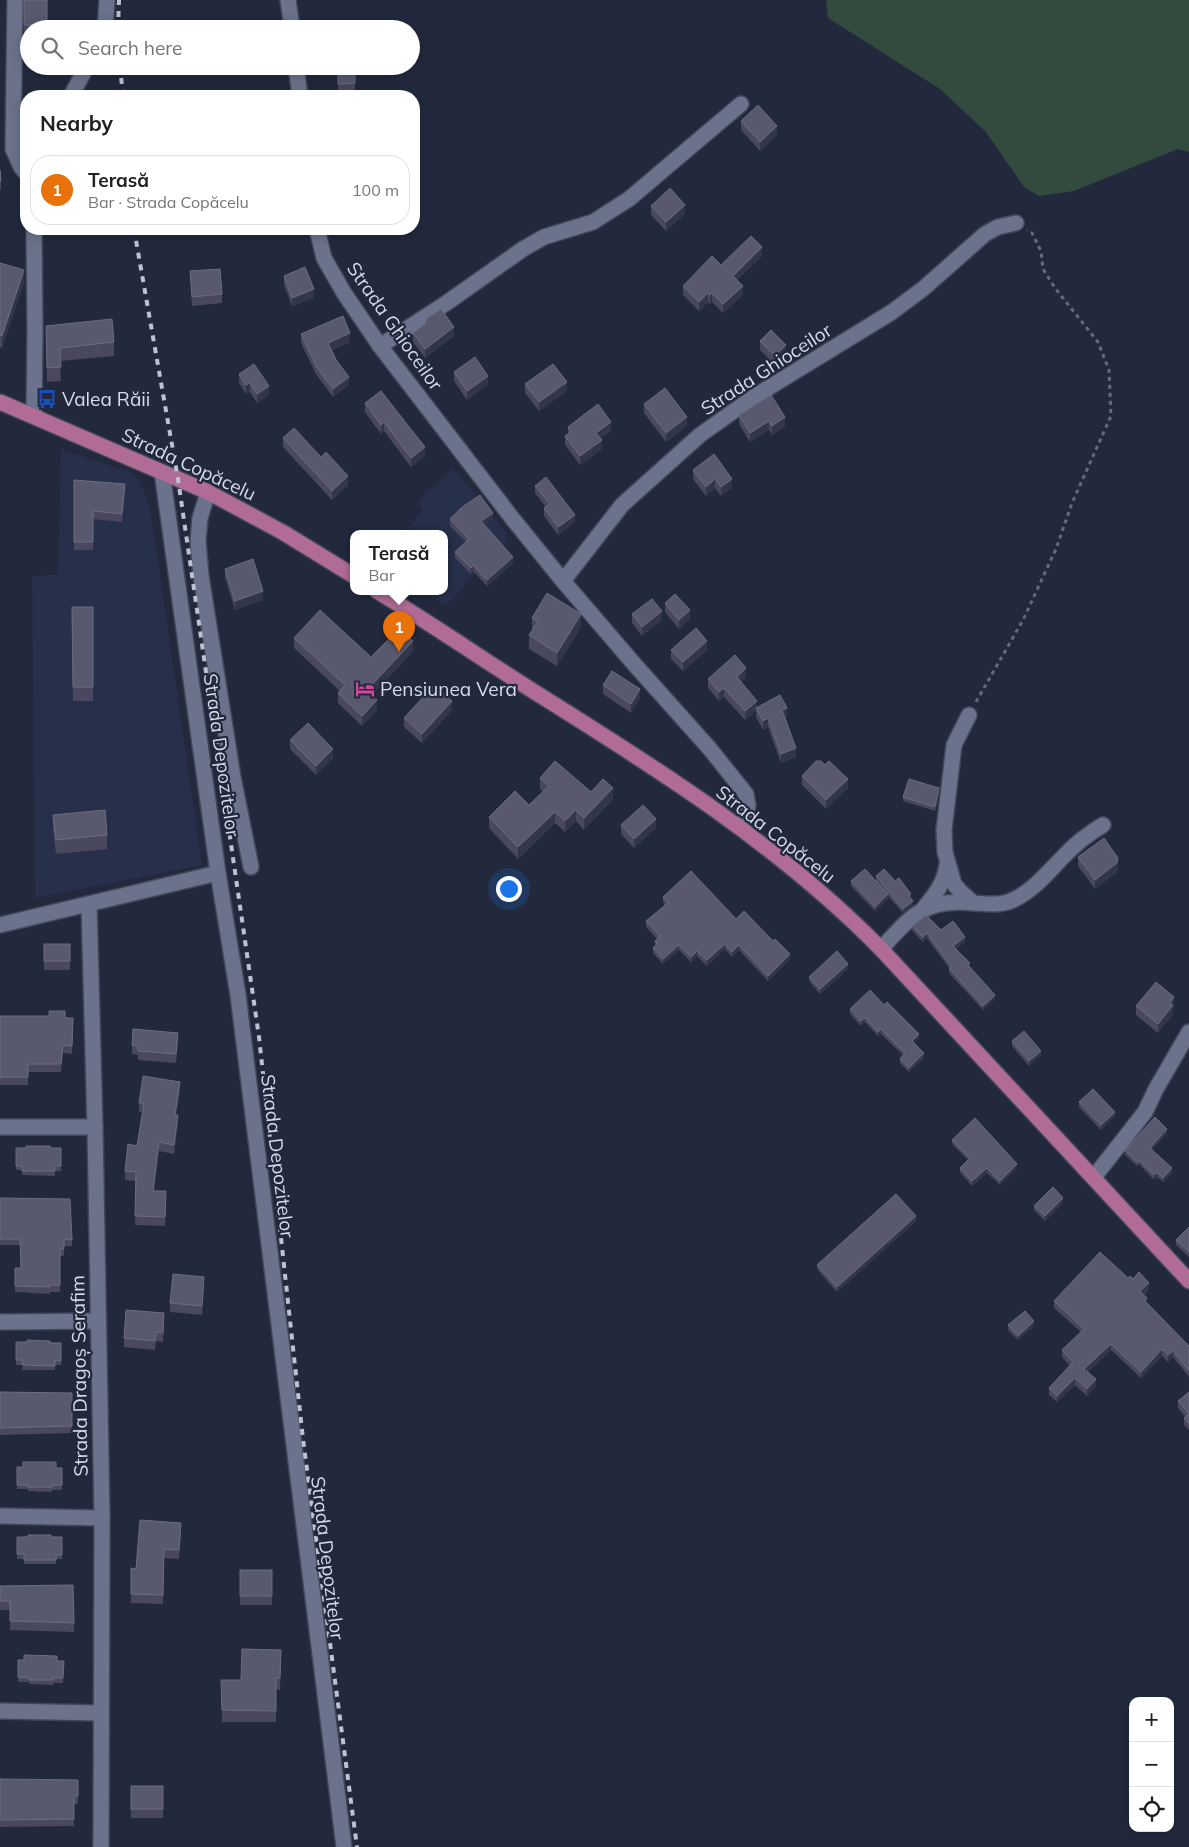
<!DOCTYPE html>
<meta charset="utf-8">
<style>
body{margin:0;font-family:Mulish,sans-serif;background:#f2f2f2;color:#202124}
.controls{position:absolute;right:15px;bottom:15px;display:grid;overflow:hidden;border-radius:10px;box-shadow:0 2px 12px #0003}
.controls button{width:45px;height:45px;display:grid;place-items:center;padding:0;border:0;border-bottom:1px solid #e0e0e0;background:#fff;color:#202124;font:25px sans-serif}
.you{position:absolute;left:508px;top:888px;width:18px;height:18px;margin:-12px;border:4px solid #fff;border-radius:50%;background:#1a73e8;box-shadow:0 0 0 8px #1a73e833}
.badge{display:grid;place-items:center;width:32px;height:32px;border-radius:50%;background:#d93025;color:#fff;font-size:16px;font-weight:700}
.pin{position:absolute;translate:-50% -41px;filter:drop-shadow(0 1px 2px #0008)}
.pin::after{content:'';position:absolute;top:26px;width:18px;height:15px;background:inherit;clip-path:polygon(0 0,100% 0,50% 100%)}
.popup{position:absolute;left:350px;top:530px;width:98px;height:65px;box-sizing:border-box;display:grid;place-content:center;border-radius:10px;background:#fff;filter:drop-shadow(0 1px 4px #0005);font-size:16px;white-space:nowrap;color:#757577}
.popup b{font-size:19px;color:#202124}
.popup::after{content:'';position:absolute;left:50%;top:100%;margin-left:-10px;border:10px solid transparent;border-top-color:#fff}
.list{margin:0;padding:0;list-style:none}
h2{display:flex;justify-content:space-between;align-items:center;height:65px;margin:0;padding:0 20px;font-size:21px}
h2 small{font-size:16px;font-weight:400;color:#757577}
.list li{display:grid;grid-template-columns:32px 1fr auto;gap:15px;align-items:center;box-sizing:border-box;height:70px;margin:0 10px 10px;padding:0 10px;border:1px solid #e0e0e0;border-radius:20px}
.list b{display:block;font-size:19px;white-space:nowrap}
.list p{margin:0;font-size:16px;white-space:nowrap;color:#757577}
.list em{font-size:16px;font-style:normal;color:#757577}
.icon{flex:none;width:28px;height:28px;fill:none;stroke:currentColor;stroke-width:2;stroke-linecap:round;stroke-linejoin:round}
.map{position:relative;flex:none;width:1189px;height:1847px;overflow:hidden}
.search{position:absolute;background:#fff;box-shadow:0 2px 12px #0003;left:20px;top:20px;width:400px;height:55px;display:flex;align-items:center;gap:12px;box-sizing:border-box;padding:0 18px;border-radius:28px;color:#757577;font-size:19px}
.panel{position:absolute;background:#fff;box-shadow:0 2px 12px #0003;left:20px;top:90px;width:400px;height:145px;border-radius:20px}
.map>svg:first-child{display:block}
.built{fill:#27304a}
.green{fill:#334a3f}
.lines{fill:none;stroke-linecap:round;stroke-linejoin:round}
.minor-casing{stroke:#404657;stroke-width:18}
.major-casing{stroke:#404657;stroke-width:18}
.path{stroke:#656b7d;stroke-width:3;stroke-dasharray:4 4;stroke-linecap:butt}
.minor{stroke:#6a738b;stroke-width:15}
.major{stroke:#b16c95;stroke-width:15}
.rail{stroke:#bec3d2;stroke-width:4;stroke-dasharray:6 6;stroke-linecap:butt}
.wall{fill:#49485e}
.shaded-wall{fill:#33354b}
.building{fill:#58586e;stroke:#6c6d81}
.labels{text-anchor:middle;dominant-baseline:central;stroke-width:4.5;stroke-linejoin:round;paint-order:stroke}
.street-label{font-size:19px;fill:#d7dcea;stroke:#22293d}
.poi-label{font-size:19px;fill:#d7dcea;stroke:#22293d;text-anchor:start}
</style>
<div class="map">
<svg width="1189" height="1847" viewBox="0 0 1189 1847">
<rect width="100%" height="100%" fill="#22293d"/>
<g class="built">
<path d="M 61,449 L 129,472 L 139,480 L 150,507 L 202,865 L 35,898 L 32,577 L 58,574 Z"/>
<path d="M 453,468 L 507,533 L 504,536 L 508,541 L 467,582 L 446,606 L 422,591 L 444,591 L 444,533 L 402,533 L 423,511 L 417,501 Z"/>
</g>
<path class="green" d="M 826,0 L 1189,0 L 1189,152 L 1178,149 L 1074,191 L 1039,196 L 1024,187 L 986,132 L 940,89 L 828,18 Z"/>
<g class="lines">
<g class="minor-casing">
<g id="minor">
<path d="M 15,0 L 13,149 L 21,167 L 26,173"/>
<path d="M 288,0 L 292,29"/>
<path d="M 105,29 L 107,0"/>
<path d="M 296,66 L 300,96"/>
<path d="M 71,96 L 87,66"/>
<path d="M 317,229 L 324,258 L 344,293 L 380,346 L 512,518 L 563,581 L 635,665 L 710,749 L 746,794 L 748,805 L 743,829"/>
<path d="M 380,346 L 445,304 L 523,249 L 544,237 L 593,222 L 629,199 L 741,104"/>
<path d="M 34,415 L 35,332 L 34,229"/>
<path d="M 162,472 L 218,873 L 238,995 L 344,1847"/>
<path d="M 208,492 L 200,518 L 198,541 L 201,576 L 233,777 L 251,867"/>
<path d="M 563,581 L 622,505 L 700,435 L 755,396 L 892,312 L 924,288 L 985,234 L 998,227 L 1016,223"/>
<path d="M 969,715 L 954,745 L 944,830 L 945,852 L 954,884 L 960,891 L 972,902"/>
<path d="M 89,904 L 95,1127 L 102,1518 L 101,1847"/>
<path d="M 924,908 C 935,895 945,882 947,864"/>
<path d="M 0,925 L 218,873"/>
<path d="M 881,949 C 912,915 925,898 974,903 C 989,904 1002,906 1015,899 C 1035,889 1049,871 1064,856 C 1075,844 1088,834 1103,825"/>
<path d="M 0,1127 L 95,1127"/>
<path d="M 1094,1177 L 1145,1112 L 1156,1089 L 1189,1032"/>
<path d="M 0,1322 L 97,1321"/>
<path d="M 0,1516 L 102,1518"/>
<path d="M 0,1711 L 101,1713"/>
</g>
</g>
<g class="major-casing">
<g id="major">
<path d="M 0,402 L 208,492 L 284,533 L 354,576"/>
<path d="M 377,591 C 430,623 481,658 533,691 C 655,767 779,845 881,949 L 1189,1281"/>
</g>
</g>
<path class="path" d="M 976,702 L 1023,620 L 1056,549 L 1072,503 L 1111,416 L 1109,370 L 1098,342 L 1055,288 L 1043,269 L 1041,251 L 1032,233 L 1027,230"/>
<use href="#minor" class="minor"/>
<use href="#major" class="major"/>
<g class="rail">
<path d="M 118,29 L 119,0"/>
<path d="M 120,66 L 123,96"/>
<path d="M 134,229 L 178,479 L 259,1037 L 303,1439 L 357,1847"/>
</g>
</g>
<g class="wall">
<path d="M 24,0 L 47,0 L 47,29 L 29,29 L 29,34 L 24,34 Z"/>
<rect x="338" y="66" width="17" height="26"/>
<path d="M 741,121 L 777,135 L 760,151 L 741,130 Z"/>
<path d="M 0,170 L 1,181 L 1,190 L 0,190 Z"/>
<path d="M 651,206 L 685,214 L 666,231 L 651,215 Z"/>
<path d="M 259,229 L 290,229 L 260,233 Z"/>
<path d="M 762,256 L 737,280 L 743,295 L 723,313 L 712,302 L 710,304 L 708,302 L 699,311 L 683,295 L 683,286 L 721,265 Z"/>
<path d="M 0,263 L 24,282 L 2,348 L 0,347 Z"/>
<path d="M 190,271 L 222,294 L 222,303 L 192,306 Z"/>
<path d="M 284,276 L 314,298 L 292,306 L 284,285 Z"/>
<path d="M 426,319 L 454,336 L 425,358 L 413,342 L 413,333 L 426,323 Z"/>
<path d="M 46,326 L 114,342 L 114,356 L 60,361 L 61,381 L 47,382 Z"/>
<path d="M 301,334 L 350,342 L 332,350 L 349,385 L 333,397 L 316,374 L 301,343 Z"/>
<path d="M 760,341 L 786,354 L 775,365 L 760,350 Z"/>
<path d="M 454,372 L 488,384 L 467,400 L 454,381 Z"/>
<path d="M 239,374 L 269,395 L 257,403 L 250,392 L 246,394 L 239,383 Z"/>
<path d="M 525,384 L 567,391 L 539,411 L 525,393 Z"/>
<path d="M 771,395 L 785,426 L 772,435 L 769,430 L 750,442 L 739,424 L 739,415 Z"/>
<path d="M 365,403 L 425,456 L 411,467 L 384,431 L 381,434 L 365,412 Z"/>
<path d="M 644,404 L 687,426 L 666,442 L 644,413 Z"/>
<path d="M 568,427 L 611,431 L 601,438 L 602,449 L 580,465 L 565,445 L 565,436 L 568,434 Z"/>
<path d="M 283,438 L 321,457 L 348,485 L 332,500 L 283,447 Z"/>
<path d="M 693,470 L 732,488 L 721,496 L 715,488 L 706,496 L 693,479 Z"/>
<path d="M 74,480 L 125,492 L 122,522 L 93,519 L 93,550 L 74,550 Z"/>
<path d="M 535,486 L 575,522 L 558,535 L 544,516 L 544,508 L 546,507 L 535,493 Z"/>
<path d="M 450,519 L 493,519 L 484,525 L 513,563 L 487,586 L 473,571 L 471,574 L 455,558 L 455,552 L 466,542 L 450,526 Z"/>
<path d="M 225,569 L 263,600 L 235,610 L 225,578 Z"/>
<path d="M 665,603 L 690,619 L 679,629 L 665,612 Z"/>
<path d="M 72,607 L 93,607 L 93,701 L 73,701 Z"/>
<path d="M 632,614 L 662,620 L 642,636 L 632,623 Z"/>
<path d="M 532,618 L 581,627 L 557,666 L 529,649 L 529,635 L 532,631 Z"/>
<path d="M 294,638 L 371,657 L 413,651 L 372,695 L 377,710 L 362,726 L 338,703 L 338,693 L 340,691 L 294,648 Z"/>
<path d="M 671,650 L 707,650 L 683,671 L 671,659 Z"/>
<path d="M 746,677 L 741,682 L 757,707 L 787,717 L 785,718 L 796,757 L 781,763 L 768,727 L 763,730 L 756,717 L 756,711 L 745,720 L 724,697 L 719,701 L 708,688 L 708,679 Z"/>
<path d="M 603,685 L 640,698 L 631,713 L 603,694 Z"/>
<path d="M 452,710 L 422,743 L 404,727 L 404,718 Z"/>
<path d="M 290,740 L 333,758 L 316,775 L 290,749 Z"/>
<path d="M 802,776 L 848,788 L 826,809 L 802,785 Z"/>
<path d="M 540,778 L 591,792 L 613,799 L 584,830 L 576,821 L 565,832 L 555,823 L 518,859 L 489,828 L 489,817 L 529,805 L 543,792 L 540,789 Z"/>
<path d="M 939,793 L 935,811 L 903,801 L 903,797 Z"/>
<path d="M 53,815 L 107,835 L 107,849 L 56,854 L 53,829 Z"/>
<path d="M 621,825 L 656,828 L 634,848 L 621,834 Z"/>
<path d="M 1078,857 L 1118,867 L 1117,872 L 1095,889 L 1078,866 Z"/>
<path d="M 876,876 L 911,898 L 913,905 L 903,913 L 888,896 L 888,899 L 875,911 L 851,886 L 851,881 L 876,880 Z"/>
<path d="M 663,897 L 736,919 L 773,941 L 790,959 L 768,981 L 739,950 L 732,957 L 725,949 L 707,966 L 697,956 L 691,962 L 679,950 L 663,964 L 653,953 L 653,948 L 655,946 L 655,941 L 657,939 L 646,927 L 646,921 L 665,905 L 663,902 Z"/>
<path d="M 912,926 L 941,930 L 965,942 L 956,949 L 995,999 L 983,1010 L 949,973 L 949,968 L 927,938 L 923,942 L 912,930 Z"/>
<rect x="44" y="944" width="26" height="26"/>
<path d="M 848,969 L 820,994 L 809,981 L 809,977 Z"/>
<path d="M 884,1005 L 919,1038 L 914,1043 L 924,1058 L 909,1072 L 900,1063 L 900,1059 L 903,1055 L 881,1034 L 878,1036 L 865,1022 L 861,1026 L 850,1014 L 850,1009 Z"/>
<path d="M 1136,1006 L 1174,1006 L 1173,1008 L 1173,1014 L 1158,1033 L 1136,1015 Z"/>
<path d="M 0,1016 L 49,1016 L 73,1018 L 72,1054 L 63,1053 L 61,1072 L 28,1072 L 28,1085 L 0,1085 Z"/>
<path d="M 1012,1041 L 1041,1055 L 1029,1066 L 1012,1046 Z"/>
<path d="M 178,1042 L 176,1063 L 138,1060 L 138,1055 L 132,1054 L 132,1045 Z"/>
<path d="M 180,1091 L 176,1115 L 178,1124 L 174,1154 L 159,1151 L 154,1191 L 166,1191 L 165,1226 L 135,1225 L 136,1181 L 125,1180 L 125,1171 L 137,1146 L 142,1112 L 139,1112 L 139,1103 Z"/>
<path d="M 1079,1102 L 1115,1116 L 1101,1130 L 1079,1107 Z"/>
<path d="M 1167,1133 L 1152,1150 L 1172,1173 L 1163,1182 L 1157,1177 L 1154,1180 L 1139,1164 L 1137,1166 L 1125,1155 L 1125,1150 Z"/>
<path d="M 952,1140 L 1017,1168 L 1000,1185 L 987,1173 L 972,1186 L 960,1172 L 960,1168 L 968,1160 L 952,1144 Z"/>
<path d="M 16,1148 L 61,1148 L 61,1171 L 55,1171 L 55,1176 L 22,1175 L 22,1170 L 16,1170 Z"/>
<path d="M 0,1198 L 72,1240 L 72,1246 L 64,1246 L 64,1256 L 60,1256 L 60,1292 L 50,1292 L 50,1294 L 15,1292 L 15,1268 L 21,1268 L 20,1245 L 0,1245 Z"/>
<path d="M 1063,1203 L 1045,1221 L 1034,1210 L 1034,1206 Z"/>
<path d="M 916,1221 L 837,1292 L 817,1269 L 817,1265 Z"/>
<path d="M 1189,1227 L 1189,1257 L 1176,1245 L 1176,1240 Z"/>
<path d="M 1128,1278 L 1133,1279 L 1149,1289 L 1144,1295 L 1147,1303 L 1189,1346 L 1189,1377 L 1173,1357 L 1168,1362 L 1162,1356 L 1141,1378 L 1111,1350 L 1088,1372 L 1096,1386 L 1087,1396 L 1075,1385 L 1057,1402 L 1049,1395 L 1049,1388 L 1070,1366 L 1062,1357 L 1062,1350 L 1081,1332 L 1054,1308 L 1054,1301 Z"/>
<path d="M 204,1286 L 202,1315 L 170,1312 L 170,1303 Z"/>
<path d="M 164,1322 L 163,1342 L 156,1341 L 155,1350 L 124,1347 L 124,1338 Z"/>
<path d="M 1008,1325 L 1034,1326 L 1018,1340 L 1008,1330 Z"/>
<path d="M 16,1342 L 61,1343 L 61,1365 L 55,1365 L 55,1370 L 22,1370 L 23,1365 L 16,1365 Z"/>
<path d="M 0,1392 L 72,1393 L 72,1433 L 0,1435 Z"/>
<path d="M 1189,1392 L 1189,1430 L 1184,1425 L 1184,1418 L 1185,1417 L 1178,1408 L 1178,1401 Z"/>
<path d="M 17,1467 L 62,1468 L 62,1490 L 52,1490 L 52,1492 L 28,1491 L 28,1489 L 17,1489 Z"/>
<path d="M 181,1532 L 179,1559 L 164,1558 L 163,1604 L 131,1603 L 131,1568 L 136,1569 Z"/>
<path d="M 17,1537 L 62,1537 L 62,1559 L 56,1559 L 56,1564 L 24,1564 L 24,1559 L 17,1559 Z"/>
<rect x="240" y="1570" width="32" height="35"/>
<path d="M 73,1585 L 74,1632 L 10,1630 L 10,1610 L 0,1610 L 0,1586 Z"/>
<path d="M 281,1650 L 280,1690 L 276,1689 L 276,1722 L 222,1722 L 221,1680 L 241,1680 Z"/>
<path d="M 18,1660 L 64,1661 L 63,1683 L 53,1683 L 53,1685 L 29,1684 L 29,1682 L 18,1682 Z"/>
<path d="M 0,1779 L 78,1780 L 78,1804 L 74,1804 L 74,1826 L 0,1827 Z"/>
<rect x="131" y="1786" width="32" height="32"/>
</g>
<g class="shaded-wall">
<path d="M 777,126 L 777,135 L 760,151 L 760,142 Z"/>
<path d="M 685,205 L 685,214 L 666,231 L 666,222 Z"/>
<path d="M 762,247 L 762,256 L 733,284 L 733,276 Z"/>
<path d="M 24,270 L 24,282 L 2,348 L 2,336 Z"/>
<path d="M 743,286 L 743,295 L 723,313 L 723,304 Z"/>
<path d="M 314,289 L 314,298 L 292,306 L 292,298 Z"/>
<path d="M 708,293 L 708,302 L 699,311 L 699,302 Z"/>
<path d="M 712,293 L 712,302 L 710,304 L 710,295 Z"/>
<path d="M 454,327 L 454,336 L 425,358 L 425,349 Z"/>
<path d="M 350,333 L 350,342 L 328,351 L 328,343 Z"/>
<path d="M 786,345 L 786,354 L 775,365 L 775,356 Z"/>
<path d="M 488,376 L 488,384 L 467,400 L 467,391 Z"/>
<path d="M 349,377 L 349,385 L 333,397 L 333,389 Z"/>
<path d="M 567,382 L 567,391 L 539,411 L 539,402 Z"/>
<path d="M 250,383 L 250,392 L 246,394 L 246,385 Z"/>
<path d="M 269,386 L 269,395 L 257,403 L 257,394 Z"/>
<path d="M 687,417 L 687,426 L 666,442 L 666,433 Z"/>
<path d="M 785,417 L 785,426 L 772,435 L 772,426 Z"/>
<path d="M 769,421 L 769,430 L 750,442 L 750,433 Z"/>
<path d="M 384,422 L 384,431 L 381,434 L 381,425 Z"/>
<path d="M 611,422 L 611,431 L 596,442 L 596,433 Z"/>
<path d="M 602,440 L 602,449 L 580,465 L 580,456 Z"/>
<path d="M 425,447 L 425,456 L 411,467 L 411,458 Z"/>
<path d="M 348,476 L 348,485 L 332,500 L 332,491 Z"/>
<path d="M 715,479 L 715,488 L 706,496 L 706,487 Z"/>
<path d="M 732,479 L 732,488 L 721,496 L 721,487 Z"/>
<path d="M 125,484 L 125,492 L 122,522 L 122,514 Z"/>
<path d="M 493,513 L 493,519 L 481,528 L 481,521 Z"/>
<path d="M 575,515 L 575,522 L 558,535 L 558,527 Z"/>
<path d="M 513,557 L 513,563 L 487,586 L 487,580 Z"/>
<path d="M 473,565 L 473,571 L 471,574 L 471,568 Z"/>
<path d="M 263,591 L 263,600 L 235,610 L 235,601 Z"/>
<path d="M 690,610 L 690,619 L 679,629 L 679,620 Z"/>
<path d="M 662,611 L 662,620 L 642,636 L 642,627 Z"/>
<path d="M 581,614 L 581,627 L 557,666 L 557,653 Z"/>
<path d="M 413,641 L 413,651 L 367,700 L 367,690 Z"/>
<path d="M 707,641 L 707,650 L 683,671 L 683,662 Z"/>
<path d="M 746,668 L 746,677 L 737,686 L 737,677 Z"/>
<path d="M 724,688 L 724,697 L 719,701 L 719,692 Z"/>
<path d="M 640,689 L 640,698 L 631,713 L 631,704 Z"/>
<path d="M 377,700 L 377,710 L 362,726 L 362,716 Z"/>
<path d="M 452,701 L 452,710 L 422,743 L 422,734 Z"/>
<path d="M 757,701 L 757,710 L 756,708 L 756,711 L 745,720 L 745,711 Z"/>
<path d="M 787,708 L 787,717 L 782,719 L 782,710 Z"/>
<path d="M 768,718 L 768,727 L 763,730 L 763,721 Z"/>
<path d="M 796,748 L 796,757 L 781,763 L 781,754 Z"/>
<path d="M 333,749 L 333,758 L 316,775 L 316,766 Z"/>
<path d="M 848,779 L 848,788 L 826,809 L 826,800 Z"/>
<path d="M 613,788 L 613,799 L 584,830 L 584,818 Z"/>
<path d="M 939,788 L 939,793 L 935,811 L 935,807 Z"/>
<path d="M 576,810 L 576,821 L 565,832 L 565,821 Z"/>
<path d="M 555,812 L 555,823 L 518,859 L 518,847 Z"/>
<path d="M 656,819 L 656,828 L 634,848 L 634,839 Z"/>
<path d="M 1118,858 L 1117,872 L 1095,889 L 1095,880 Z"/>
<path d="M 888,894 L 888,899 L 875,911 L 875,907 Z"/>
<path d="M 913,901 L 913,905 L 903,913 L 903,909 Z"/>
<path d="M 927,933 L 927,938 L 923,942 L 923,937 Z"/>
<path d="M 965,937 L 965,942 L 953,951 L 953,946 Z"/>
<path d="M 725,944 L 725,949 L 707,966 L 707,960 Z"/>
<path d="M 679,945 L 679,950 L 663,964 L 663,959 Z"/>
<path d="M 739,945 L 739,950 L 732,957 L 732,952 Z"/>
<path d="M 697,951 L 697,956 L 691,962 L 691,957 Z"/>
<path d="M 790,954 L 790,959 L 768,981 L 768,976 Z"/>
<path d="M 848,964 L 848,969 L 820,994 L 820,989 Z"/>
<path d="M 995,995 L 995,999 L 983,1010 L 983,1006 Z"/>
<path d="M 1174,997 L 1173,1014 L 1158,1033 L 1158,1024 L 1170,1003 Z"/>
<path d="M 865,1018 L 865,1022 L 861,1026 L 861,1021 Z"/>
<path d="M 881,1029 L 881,1034 L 878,1036 L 878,1032 Z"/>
<path d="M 919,1034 L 919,1038 L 912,1046 L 912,1041 Z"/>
<path d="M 63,1045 L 63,1053 L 61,1072 L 61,1064 Z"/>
<path d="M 1041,1051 L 1041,1055 L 1029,1066 L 1029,1061 Z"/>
<path d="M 924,1053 L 924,1058 L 909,1072 L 909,1068 Z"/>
<path d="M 180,1082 L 180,1091 L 175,1124 L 175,1115 Z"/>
<path d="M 1115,1112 L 1115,1116 L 1101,1130 L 1101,1125 Z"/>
<path d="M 178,1115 L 178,1124 L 174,1154 L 174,1145 Z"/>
<path d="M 1167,1129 L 1167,1133 L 1150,1152 L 1150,1148 Z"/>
<path d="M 159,1142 L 159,1151 L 153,1200 L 153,1191 Z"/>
<path d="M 1017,1164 L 1017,1168 L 1000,1185 L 1000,1181 Z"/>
<path d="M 987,1168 L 987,1173 L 972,1186 L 972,1181 Z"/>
<path d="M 1172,1168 L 1172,1173 L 1163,1182 L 1163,1178 Z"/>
<path d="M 1157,1172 L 1157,1177 L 1154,1180 L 1154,1175 Z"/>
<path d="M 1063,1198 L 1063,1203 L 1045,1221 L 1045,1216 Z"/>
<path d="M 916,1216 L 916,1221 L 837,1292 L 837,1287 Z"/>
<path d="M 204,1277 L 204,1286 L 202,1315 L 202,1306 Z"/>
<path d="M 1149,1283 L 1149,1289 L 1140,1298 L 1140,1291 Z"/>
<path d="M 164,1313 L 164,1322 L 163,1342 L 163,1333 Z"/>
<path d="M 1034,1321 L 1034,1326 L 1018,1340 L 1018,1336 Z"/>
<path d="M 1111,1344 L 1111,1350 L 1084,1376 L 1084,1369 Z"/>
<path d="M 1162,1349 L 1162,1356 L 1141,1378 L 1141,1372 Z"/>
<path d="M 1173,1351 L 1173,1357 L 1168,1362 L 1168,1355 Z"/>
<path d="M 1075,1378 L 1075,1385 L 1057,1402 L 1057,1396 Z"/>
<path d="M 1096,1379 L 1096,1386 L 1087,1396 L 1087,1389 Z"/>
<path d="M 181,1523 L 181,1532 L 179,1559 L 179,1550 Z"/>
</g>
<g class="building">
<rect x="24" y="0" width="23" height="25"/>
<path d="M 338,66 L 355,66 L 355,83 L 338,84 Z"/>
<path d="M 758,105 L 777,126 L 760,142 L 741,121 Z"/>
<path d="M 0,170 L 1,181 L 0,181 Z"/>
<path d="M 670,188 L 685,205 L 666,222 L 651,206 Z"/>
<path d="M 751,236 L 762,247 L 733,276 L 743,286 L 723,304 L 712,293 L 710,295 L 708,293 L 699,302 L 683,286 L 712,256 L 721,265 Z"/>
<path d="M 0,263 L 24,270 L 2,336 L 0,335 Z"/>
<path d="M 305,267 L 314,289 L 292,298 L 284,276 Z"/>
<path d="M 220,269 L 222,294 L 192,297 L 190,271 Z"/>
<path d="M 441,309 L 454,327 L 425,349 L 413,333 L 428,322 L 426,319 Z"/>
<path d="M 343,316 L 350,333 L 328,343 L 336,360 L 349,377 L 333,389 L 316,366 L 301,334 Z"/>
<path d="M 112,319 L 114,342 L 60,348 L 61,367 L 47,368 L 46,326 Z"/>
<path d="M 771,330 L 786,345 L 775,356 L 760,341 Z"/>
<path d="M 475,357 L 488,376 L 467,391 L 454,372 Z"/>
<path d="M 254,364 L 269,386 L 257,394 L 250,383 L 246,385 L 239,374 Z"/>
<path d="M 553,364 L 567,382 L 539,402 L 525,384 Z"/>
<path d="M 665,388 L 687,417 L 666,433 L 644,404 Z"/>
<path d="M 381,391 L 425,447 L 411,458 L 384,422 L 381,425 L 365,403 Z"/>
<path d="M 771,395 L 785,417 L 772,426 L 769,421 L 750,433 L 739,415 Z"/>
<path d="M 598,404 L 611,422 L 596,433 L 602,440 L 580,456 L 565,436 L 571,432 L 568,427 Z"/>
<path d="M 294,428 L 321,457 L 326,452 L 348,476 L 332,491 L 283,438 Z"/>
<path d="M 714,454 L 732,479 L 721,487 L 715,479 L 706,487 L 693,470 Z"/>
<path d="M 546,477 L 575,515 L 558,527 L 544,508 L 550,504 L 535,486 Z"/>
<path d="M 74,480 L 125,484 L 122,514 L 93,511 L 93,542 L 74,542 Z"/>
<path d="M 480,495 L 493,513 L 481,521 L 513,557 L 487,580 L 473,565 L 471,568 L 455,552 L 469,539 L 450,519 L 461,508 Z"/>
<path d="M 253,559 L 263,591 L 235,601 L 225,569 Z"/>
<path d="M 547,593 L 581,614 L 557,653 L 529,635 L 538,622 L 532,618 Z"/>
<path d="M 675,594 L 690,610 L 679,620 L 665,603 Z"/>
<path d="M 652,599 L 662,611 L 642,627 L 632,614 Z"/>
<path d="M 72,607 L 93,607 L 93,687 L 73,687 Z"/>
<path d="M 320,610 L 371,657 L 400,628 L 413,641 L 367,690 L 377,700 L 362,716 L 338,693 L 345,685 L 294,638 Z"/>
<path d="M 696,628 L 707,641 L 683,662 L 671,650 Z"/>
<path d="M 735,655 L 746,668 L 737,677 L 757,701 L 745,711 L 724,688 L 719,692 L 708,679 Z"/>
<path d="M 612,671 L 640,689 L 631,704 L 603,685 Z"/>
<path d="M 434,685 L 452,701 L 422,734 L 404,718 Z"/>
<path d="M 780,695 L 787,708 L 782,710 L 796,748 L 781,754 L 768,718 L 763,721 L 756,708 Z"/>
<path d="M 308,723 L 333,749 L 316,766 L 290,740 Z"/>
<path d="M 555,761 L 591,792 L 603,779 L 613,788 L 584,818 L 576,810 L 565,821 L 555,812 L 518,847 L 489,817 L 515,791 L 529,805 L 549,786 L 540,778 Z"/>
<path d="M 816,761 L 821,761 L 825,765 L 829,761 L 848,779 L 826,800 L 802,776 Z"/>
<path d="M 909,779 L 939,788 L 935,807 L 903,797 Z"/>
<path d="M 643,805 L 656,819 L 634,839 L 621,825 Z"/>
<path d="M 105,810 L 107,835 L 56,840 L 53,815 Z"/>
<path d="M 1104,838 L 1118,858 L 1117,863 L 1095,880 L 1078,857 Z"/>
<path d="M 865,869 L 888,894 L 875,907 L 851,881 Z"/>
<path d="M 884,869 L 895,881 L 899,878 L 911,894 L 909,896 L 913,901 L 903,909 L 876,876 Z"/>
<path d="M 691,871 L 736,919 L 744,911 L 773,941 L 775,939 L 790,954 L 768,976 L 739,945 L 732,952 L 725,944 L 707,960 L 697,951 L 691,957 L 679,945 L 663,959 L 653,948 L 657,944 L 655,941 L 660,936 L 646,921 L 668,903 L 663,897 Z"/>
<path d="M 926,915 L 941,930 L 953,921 L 965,937 L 953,946 L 970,963 L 968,965 L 995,995 L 983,1006 L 949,968 L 951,966 L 927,933 L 923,937 L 912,926 Z"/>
<rect x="44" y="944" width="26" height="17"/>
<path d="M 837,951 L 848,964 L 820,989 L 809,977 Z"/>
<path d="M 1156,982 L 1174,997 L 1170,1003 L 1173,1005 L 1158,1024 L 1136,1006 Z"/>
<path d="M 870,990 L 884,1005 L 887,1002 L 919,1034 L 912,1041 L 924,1053 L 909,1068 L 900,1059 L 905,1053 L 881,1029 L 878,1032 L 865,1018 L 861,1021 L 850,1009 Z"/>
<path d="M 49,1011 L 65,1011 L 65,1018 L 73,1018 L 72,1046 L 63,1045 L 61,1064 L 28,1064 L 28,1077 L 0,1077 L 0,1016 L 49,1016 Z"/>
<path d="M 133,1029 L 178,1033 L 176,1054 L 138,1051 L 138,1046 L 132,1045 Z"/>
<path d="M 1024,1031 L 1041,1051 L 1029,1061 L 1012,1041 Z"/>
<path d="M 143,1076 L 180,1082 L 175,1115 L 178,1115 L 174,1145 L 159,1142 L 153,1191 L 166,1191 L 165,1217 L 135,1216 L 136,1172 L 125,1171 L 128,1144 L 137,1146 L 144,1103 L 139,1103 Z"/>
<path d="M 1093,1089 L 1115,1112 L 1101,1125 L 1079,1102 Z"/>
<path d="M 1155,1117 L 1167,1129 L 1150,1148 L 1172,1168 L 1163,1178 L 1157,1172 L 1154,1175 L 1139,1160 L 1137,1162 L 1125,1150 Z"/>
<path d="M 975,1118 L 1017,1164 L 1000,1181 L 987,1168 L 972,1181 L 960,1168 L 970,1158 L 952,1140 Z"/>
<path d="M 26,1146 L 50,1146 L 50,1148 L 61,1148 L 61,1166 L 55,1166 L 55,1171 L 22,1171 L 22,1166 L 16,1166 L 16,1148 L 26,1148 Z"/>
<path d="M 1053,1187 L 1063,1198 L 1045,1216 L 1034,1206 Z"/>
<path d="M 896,1194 L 916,1216 L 837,1287 L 817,1265 Z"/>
<path d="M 0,1198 L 70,1199 L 72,1240 L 64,1239 L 64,1249 L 60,1249 L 60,1285 L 50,1285 L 50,1287 L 15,1286 L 15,1268 L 21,1268 L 20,1239 L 0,1239 Z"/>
<path d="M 1189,1227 L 1189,1252 L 1176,1240 Z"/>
<path d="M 1100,1252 L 1128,1278 L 1130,1276 L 1133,1279 L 1139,1272 L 1149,1283 L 1140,1291 L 1147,1298 L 1145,1301 L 1189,1346 L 1189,1371 L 1173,1351 L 1168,1355 L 1162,1349 L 1141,1372 L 1111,1344 L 1084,1369 L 1096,1379 L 1087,1389 L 1075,1378 L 1057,1396 L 1049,1388 L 1073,1362 L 1062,1350 L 1084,1329 L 1054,1301 Z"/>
<path d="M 173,1274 L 204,1277 L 202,1306 L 170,1303 Z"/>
<path d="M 126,1310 L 164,1313 L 163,1333 L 156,1332 L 155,1341 L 124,1338 Z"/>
<path d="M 1025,1311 L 1034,1321 L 1018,1336 L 1008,1325 Z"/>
<path d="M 27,1340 L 50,1341 L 50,1343 L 61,1343 L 61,1361 L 55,1360 L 55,1366 L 22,1365 L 23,1360 L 16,1360 L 16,1342 L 27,1342 Z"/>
<path d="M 0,1392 L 72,1393 L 72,1426 L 0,1428 Z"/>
<path d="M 1189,1392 L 1189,1424 L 1184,1418 L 1189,1414 L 1178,1401 Z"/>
<path d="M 23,1462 L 56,1462 L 56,1468 L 62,1468 L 62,1485 L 52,1485 L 52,1487 L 28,1487 L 28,1485 L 17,1485 L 17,1467 L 23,1467 Z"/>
<path d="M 140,1520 L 181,1523 L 179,1550 L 164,1549 L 163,1595 L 131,1594 L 131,1568 L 136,1569 Z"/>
<path d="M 28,1535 L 51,1535 L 51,1537 L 62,1537 L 62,1555 L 56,1555 L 56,1560 L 24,1560 L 24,1554 L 17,1554 L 17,1537 L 28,1537 Z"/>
<rect x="240" y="1570" width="32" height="26"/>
<path d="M 73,1585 L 74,1623 L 10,1621 L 10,1601 L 0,1601 L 0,1586 Z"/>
<path d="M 242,1649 L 281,1650 L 280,1678 L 276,1678 L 276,1711 L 222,1710 L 221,1680 L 241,1680 Z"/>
<path d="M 24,1655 L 57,1656 L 57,1661 L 64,1661 L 63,1678 L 53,1678 L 53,1680 L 29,1680 L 29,1678 L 18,1677 L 18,1660 L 24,1660 Z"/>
<path d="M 0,1779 L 78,1780 L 78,1796 L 74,1796 L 74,1819 L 0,1820 Z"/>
<rect x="131" y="1786" width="32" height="23"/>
</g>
<defs>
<g id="bus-bare" transform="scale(1.5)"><path d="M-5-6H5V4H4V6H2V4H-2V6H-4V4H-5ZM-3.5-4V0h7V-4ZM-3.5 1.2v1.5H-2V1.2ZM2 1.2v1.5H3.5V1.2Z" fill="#1a4fb4" stroke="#22293d" stroke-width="2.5" paint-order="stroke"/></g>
<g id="hotel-bare" transform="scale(1.5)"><path d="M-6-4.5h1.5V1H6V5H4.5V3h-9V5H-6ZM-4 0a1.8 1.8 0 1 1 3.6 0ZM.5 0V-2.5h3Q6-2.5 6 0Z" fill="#d1479c" stroke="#22293d" stroke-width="2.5" paint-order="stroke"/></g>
</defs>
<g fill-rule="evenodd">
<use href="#bus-bare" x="47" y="399"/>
<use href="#hotel-bare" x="365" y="689"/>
</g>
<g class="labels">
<g class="street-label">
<text transform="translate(395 326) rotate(55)">Strada Ghioceilor</text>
<text transform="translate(766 369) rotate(-33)">Strada Ghioceilor</text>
<text transform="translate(189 464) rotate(25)">Strada Copăcelu</text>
<text transform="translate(222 755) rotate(82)">Strada Depozitelor</text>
<text transform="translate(776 834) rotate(38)">Strada Copăcelu</text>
<text transform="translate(278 1156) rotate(83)">Strada Depozitelor</text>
<text transform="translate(79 1376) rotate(-91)">Strada Dragoș Serafim</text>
<text transform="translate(328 1558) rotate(83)">Strada Depozitelor</text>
</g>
<g class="poi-label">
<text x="62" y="399">Valea Răii</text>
<text x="380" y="689">Pensiunea Vera</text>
</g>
</g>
</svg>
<div class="controls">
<button>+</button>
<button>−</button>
<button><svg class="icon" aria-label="locate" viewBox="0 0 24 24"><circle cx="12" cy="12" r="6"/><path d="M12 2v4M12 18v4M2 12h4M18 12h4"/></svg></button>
</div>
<div class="you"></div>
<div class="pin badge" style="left:399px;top:652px;background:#e8710a">1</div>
<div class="popup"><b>Terasă</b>Bar</div>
<div class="search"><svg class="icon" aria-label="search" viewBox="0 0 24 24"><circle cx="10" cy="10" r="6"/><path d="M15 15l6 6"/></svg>Search here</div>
<section class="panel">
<h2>Nearby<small></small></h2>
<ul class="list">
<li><span class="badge" style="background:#e8710a">1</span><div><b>Terasă</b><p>Bar · Strada Copăcelu</p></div><em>100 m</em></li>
</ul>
</section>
</div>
